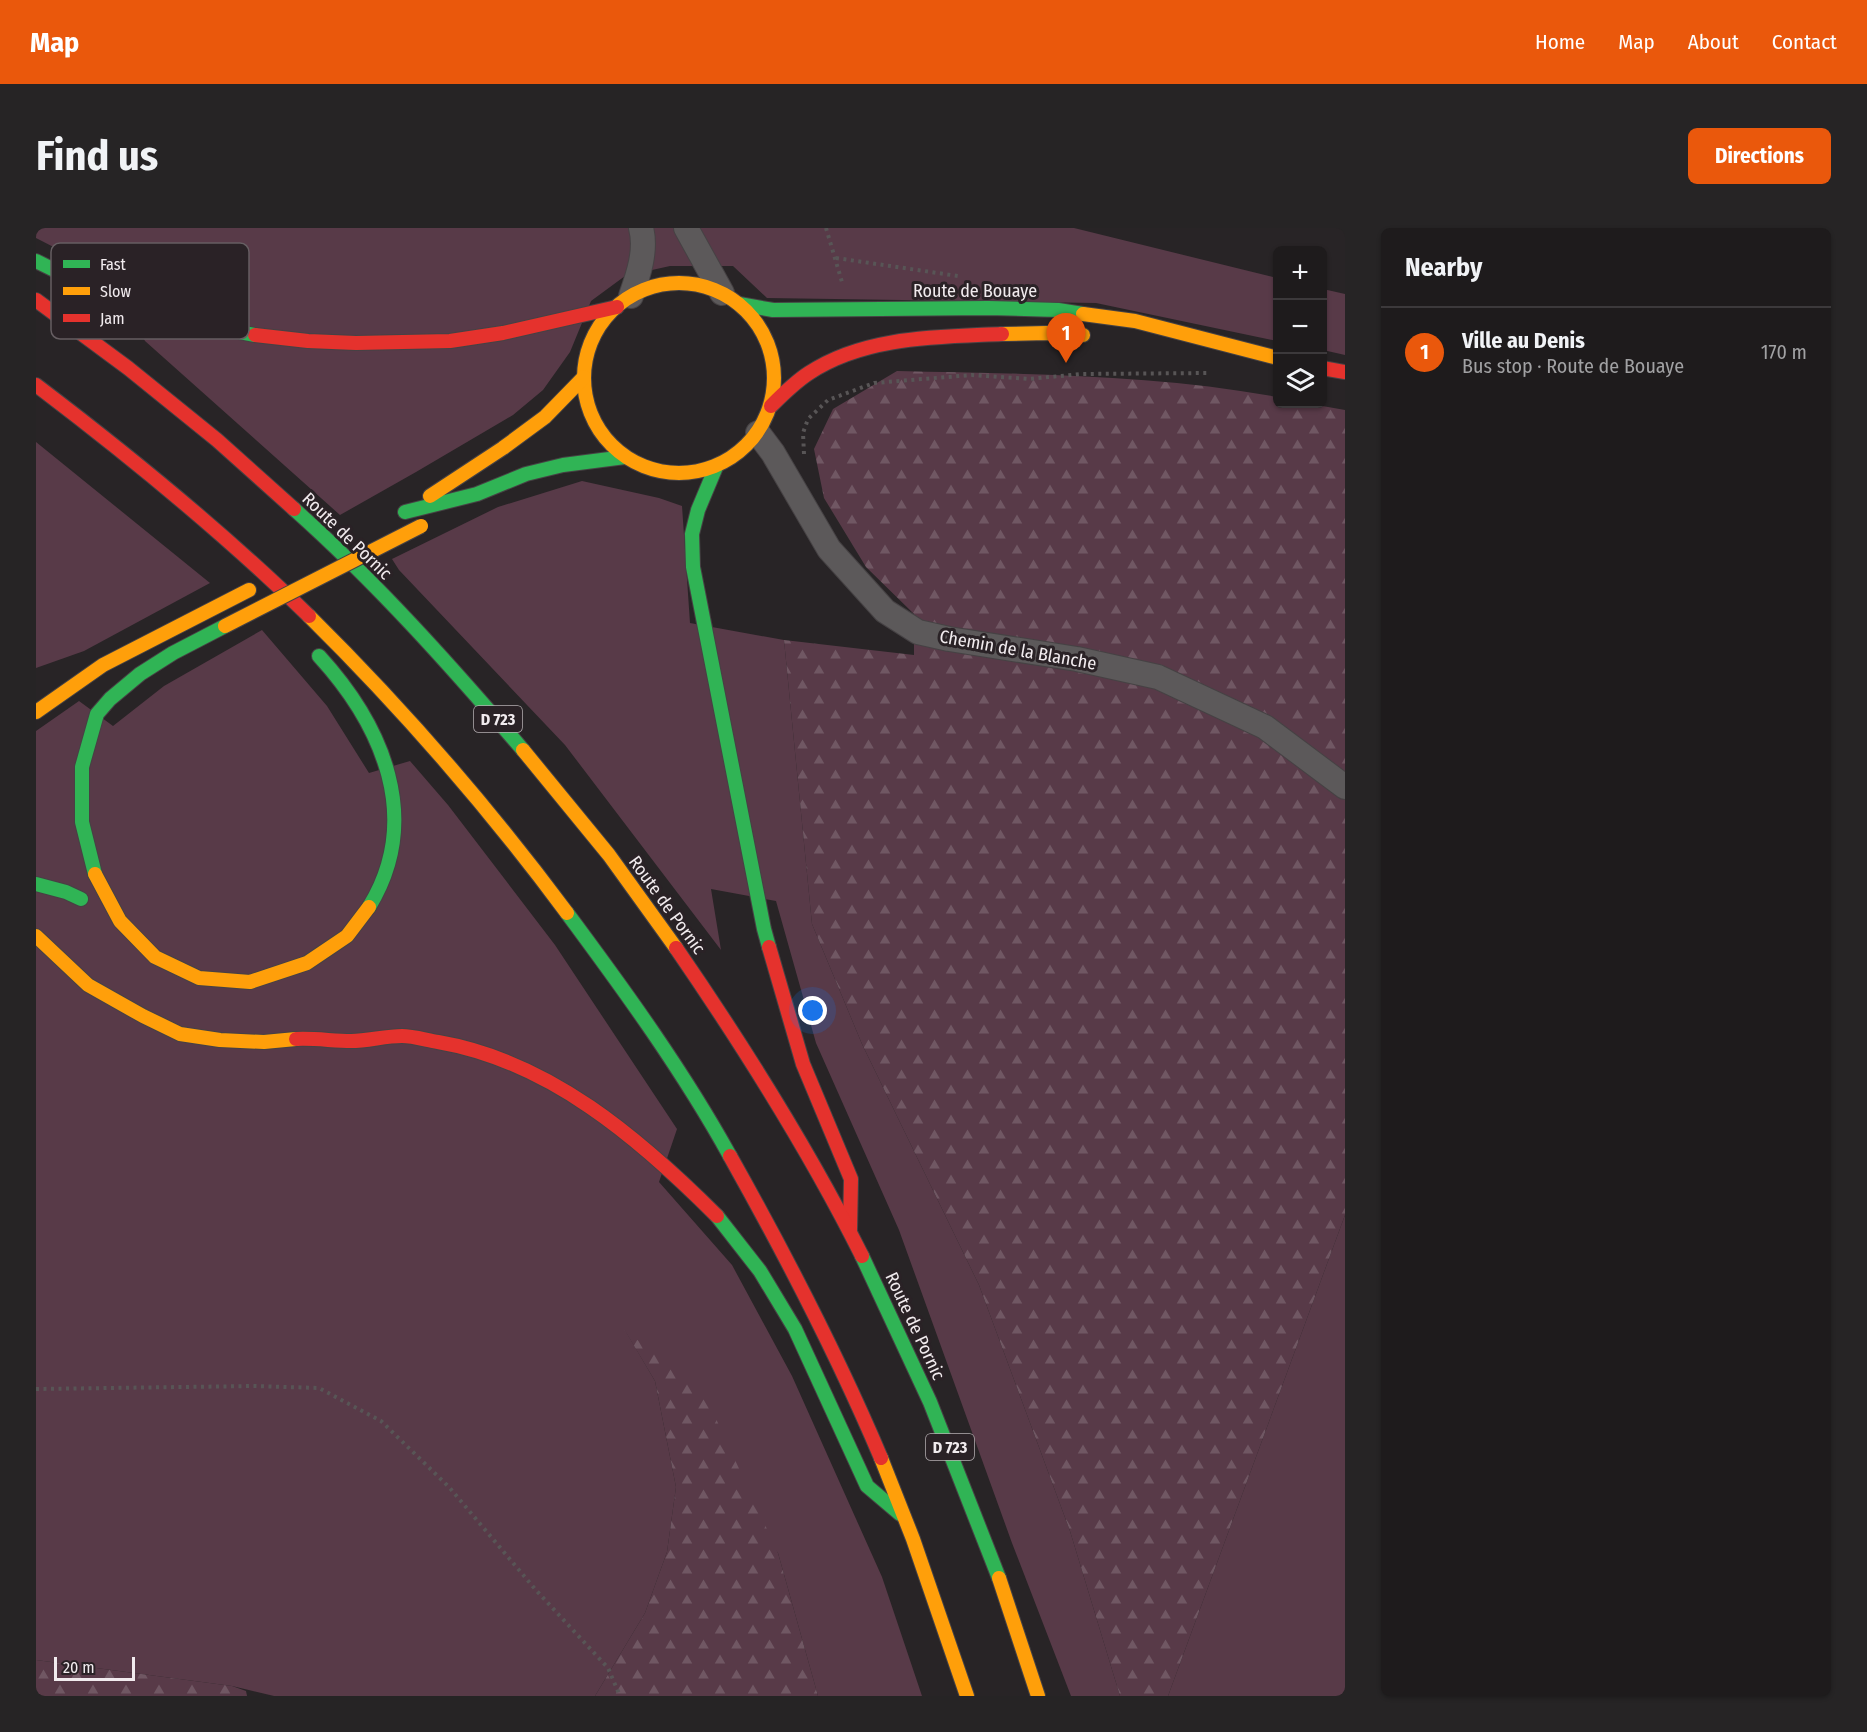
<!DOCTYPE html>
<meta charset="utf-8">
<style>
body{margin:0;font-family:"Fira Sans Condensed",sans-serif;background:#262425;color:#f1f3f6}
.controls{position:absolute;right:18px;top:18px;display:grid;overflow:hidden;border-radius:9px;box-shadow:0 2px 4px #0004}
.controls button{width:54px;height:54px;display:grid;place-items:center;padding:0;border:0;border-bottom:2px solid #3c393b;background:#1e1b1c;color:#f1f3f6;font:30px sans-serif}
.scale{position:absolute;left:18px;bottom:15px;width:81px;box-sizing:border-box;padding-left:6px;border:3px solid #f1ebee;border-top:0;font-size:16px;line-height:21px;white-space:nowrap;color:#f1ebee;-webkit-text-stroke:4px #2a2226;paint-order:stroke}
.you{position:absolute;left:777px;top:783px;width:21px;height:21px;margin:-15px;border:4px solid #fff;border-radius:50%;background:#1a73e8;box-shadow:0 0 0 9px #1a73e833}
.badge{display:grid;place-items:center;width:39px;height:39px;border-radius:50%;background:#ea580c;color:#fff;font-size:20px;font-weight:700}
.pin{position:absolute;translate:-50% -50px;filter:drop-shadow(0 2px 3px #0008)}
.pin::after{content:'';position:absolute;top:32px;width:21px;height:18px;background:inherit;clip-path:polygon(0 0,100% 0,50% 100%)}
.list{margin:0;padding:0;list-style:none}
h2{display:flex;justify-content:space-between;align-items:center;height:78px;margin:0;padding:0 24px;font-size:26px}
h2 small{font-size:20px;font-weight:400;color:#a1a1a3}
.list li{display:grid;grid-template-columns:39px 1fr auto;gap:18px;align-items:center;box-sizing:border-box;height:90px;padding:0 24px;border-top:2px solid #3c393b}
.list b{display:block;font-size:22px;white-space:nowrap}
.list p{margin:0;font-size:20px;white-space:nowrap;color:#a1a1a3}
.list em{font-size:20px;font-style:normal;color:#a1a1a3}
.icon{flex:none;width:33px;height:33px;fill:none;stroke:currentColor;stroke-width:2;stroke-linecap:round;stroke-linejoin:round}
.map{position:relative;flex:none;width:1309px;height:1468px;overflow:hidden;border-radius:9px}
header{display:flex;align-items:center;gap:36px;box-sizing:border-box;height:84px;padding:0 30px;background:#ea580c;color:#fff}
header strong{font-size:28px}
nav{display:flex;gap:33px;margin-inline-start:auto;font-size:21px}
.intro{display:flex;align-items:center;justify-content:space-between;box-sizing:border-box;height:144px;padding:0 36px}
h1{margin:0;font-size:42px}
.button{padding:15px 27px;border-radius:9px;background:#ea580c;color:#fff;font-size:21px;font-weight:700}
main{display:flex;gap:36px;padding:0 36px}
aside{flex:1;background:#1e1b1c;border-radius:9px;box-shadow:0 2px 4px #0004}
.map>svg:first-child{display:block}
.grass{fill:#583a48}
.forest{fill:url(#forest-firs)}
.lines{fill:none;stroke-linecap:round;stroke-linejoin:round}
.street-casing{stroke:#464244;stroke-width:26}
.fast-casing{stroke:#464244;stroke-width:16}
.slow-casing{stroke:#464244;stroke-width:16}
.jam-casing{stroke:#464244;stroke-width:16}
.path{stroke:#585556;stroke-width:4;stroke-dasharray:3 4.5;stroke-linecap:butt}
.street{stroke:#5c595a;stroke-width:24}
.fast{stroke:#30b455;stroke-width:14}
.slow{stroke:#ff9f0a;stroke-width:14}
.jam{stroke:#e5322d;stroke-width:14}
.slow-bridge-casing{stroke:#464244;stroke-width:16;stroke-linecap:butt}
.slow-bridge{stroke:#ff9f0a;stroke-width:14}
.labels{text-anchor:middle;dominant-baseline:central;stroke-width:6;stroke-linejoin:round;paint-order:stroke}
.shield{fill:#2a2226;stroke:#b5afb2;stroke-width:1.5}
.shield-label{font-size:16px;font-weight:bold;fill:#f1ebee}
.street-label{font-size:18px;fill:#f1ebee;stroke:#2a2226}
.key{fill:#2a2226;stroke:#665e62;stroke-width:1.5}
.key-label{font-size:16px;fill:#f1ebee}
</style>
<header>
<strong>Map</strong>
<nav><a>Home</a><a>Map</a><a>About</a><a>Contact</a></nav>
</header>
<div class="intro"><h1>Find us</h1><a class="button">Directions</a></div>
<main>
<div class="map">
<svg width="1309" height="1468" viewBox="0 0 1309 1468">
<defs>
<pattern id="forest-firs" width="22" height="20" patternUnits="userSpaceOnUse" patternTransform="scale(1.5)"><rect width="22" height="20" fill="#583a48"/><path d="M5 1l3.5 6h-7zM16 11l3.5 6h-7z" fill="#705763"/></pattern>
</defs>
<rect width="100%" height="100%" fill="#282426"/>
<g class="grass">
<path d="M 0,0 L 1038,0 L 1241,50 L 1241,113 L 1060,75 L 731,70 L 697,38 L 634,38 L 589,48 L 555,73 L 534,124 L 507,162 L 477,187 L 380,244 L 304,287 L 109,113 L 76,49 L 0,10 Z"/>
<path d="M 1287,61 L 1309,66 L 1309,127 L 1287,122 Z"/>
<path d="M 0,214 L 174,355 L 48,423 L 0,440 Z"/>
<path d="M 546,253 L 623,270 L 646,278 L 654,395 L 748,412 L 776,696 L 826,816 L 943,1057 L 1034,1303 L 1084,1468 L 1035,1468 L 976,1315 L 863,1002 L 780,815 L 740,673 L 675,661 L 685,722 L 529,517 L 363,342 L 356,331 L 462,279 Z"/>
<path d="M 226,402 L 291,478 L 333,545 L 374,533 L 412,577 L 519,717 L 641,901 L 623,954 L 696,1037 L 756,1148 L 846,1349 L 886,1468 L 782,1468 L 742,1325 L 589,1102 L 619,1153 L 640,1259 L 631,1324 L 609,1385 L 559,1468 L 238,1468 L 196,1458 L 0,1432 L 0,503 L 43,473 L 77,498 L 128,458 Z"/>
<path d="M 1309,987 L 1309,1468 L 1132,1468 Z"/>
</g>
<g class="forest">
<path d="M 861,143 C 987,146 1117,146 1241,169 L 1242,176 L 1275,176 L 1309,182 L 1309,987 L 1132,1468 L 1084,1468 L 1034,1303 L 943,1057 L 826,816 L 776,696 L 748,412 L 878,427 L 878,386 L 830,339 L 788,270 L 778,221 L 797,181 Z"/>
<path d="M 588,1101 L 669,1167 L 742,1325 L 782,1468 L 559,1468 L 609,1385 L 631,1324 L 640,1259 L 619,1153 Z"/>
<path d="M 0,1432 L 196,1458 L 210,1463 L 211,1468 L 0,1468 Z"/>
</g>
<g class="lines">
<g class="street-casing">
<g id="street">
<path d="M 650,0 L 686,65"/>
<path d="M 595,68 C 602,48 611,22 605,0"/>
<path d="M 722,205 L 737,225 L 793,321 L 849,383 L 882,404 L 913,411 L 1041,431 L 1122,449 L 1229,499 L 1309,559"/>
</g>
</g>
<g class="fast-casing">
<g id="fast">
<path d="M 0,33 C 74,71 136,93 219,107"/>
<path d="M 703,76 L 737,82 L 952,80 L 1022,82 L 1047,86"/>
<path d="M 680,239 L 662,282 L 656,306 L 657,339 L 728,701 L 733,719"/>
<path d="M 258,281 C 341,355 415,438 487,522"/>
<path d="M 369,284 L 441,266 L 490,246 L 527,237 L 589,229"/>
<path d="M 283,428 C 347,498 387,591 333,679"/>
<path d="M 59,646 L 46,594 L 46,539 L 61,486 L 74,471 L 104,446 L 137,425 L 189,398"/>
<path d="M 0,656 L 30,664 L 45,671"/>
<path d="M 531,685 C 589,763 647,843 694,928"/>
<path d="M 681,988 L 724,1043 L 759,1101 L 831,1258 L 864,1286"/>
<path d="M 826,1028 L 894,1174 L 963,1350"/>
</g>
</g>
<g class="slow-casing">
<g id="slow">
<circle cx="643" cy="150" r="95"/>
<path d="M 1047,86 L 1099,93 L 1242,130"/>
<path d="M 966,106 L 1011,105 L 1047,107"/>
<path d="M 394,268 L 467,220 L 509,189 L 548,149"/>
<path d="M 273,388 C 366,480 453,580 531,685"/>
<path d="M 0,484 L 67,437 L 213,362"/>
<path d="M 487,522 L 573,627 L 640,720"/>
<path d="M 59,646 L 84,693 L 119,729 L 163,750 L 214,754 L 271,735 L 311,708 L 333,679"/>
<path d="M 0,708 L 52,757 L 107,788 L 144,806 L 184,812 L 228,814 L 260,811"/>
<path d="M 845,1230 L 877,1311 L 931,1468"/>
<path d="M 963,1350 L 1002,1468"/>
</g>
</g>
<g class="jam-casing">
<g id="jam">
<path d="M 0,72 L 92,140 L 181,212 L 258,281"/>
<path d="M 219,107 L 272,113 L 320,115 L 414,113 L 467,105 L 581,79"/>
<path d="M 1286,140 L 1309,144"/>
<path d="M 0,157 C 95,229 188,305 273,388"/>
<path d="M 735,178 C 747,166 759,154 773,145 C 829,108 902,109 966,106"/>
<path d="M 733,719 L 767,836 L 815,951 L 814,1003"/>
<path d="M 640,720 C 708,819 772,920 826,1028"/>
<path d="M 260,811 C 279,810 297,813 315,813 C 332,813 349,808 366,808 C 377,808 390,812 402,814 C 513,833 603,910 681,988"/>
<path d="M 694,928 C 749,1026 801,1126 845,1230"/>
</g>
</g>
<g class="path">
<path d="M 790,0 L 806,54"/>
<path d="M 800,30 L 922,48"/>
<path d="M 768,226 L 767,205 L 772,191 L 792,172 L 838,155 L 936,147 L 993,151 L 1045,146 L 1173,145"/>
<path d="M 0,1161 L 218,1158 L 283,1160 L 345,1193 L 413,1259 L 499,1361 L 572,1440 L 584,1468"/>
</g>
<use href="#street" class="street"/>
<use href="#fast" class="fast"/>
<use href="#slow" class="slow"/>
<use href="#jam" class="jam"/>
<g class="slow-bridge-casing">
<path id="slow-bridge" d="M 189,398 L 385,298"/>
</g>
<use href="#slow-bridge" class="slow-bridge"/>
</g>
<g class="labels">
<g class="shield">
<rect x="438" y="478" width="48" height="26" rx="4.5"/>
<rect x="890" y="1206" width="48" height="26" rx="4.5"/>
</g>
<g class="shield-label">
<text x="462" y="491">D 723</text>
<text x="914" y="1219">D 723</text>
</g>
<g class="street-label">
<text x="939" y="63">Route de Bouaye</text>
<text transform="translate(311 308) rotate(44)">Route de Pornic</text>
<text transform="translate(982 422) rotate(10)">Chemin de la Blanche</text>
<text transform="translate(631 677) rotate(54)">Route de Pornic</text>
<text transform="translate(879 1098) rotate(65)">Route de Pornic</text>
</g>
</g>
<rect x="15" y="15" width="198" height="96" rx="9" class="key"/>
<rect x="27" y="32" width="27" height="8" fill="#30b455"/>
<rect x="27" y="59" width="27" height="8" fill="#ff9f0a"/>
<rect x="27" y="86" width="27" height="8" fill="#e5322d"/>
<g class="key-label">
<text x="64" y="42">Fast</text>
<text x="64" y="69">Slow</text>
<text x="64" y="96">Jam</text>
</g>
</svg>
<div class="controls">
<button>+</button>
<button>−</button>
<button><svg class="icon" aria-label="layers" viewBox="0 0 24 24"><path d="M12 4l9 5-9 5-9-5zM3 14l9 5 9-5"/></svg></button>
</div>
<div class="scale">20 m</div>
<div class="you"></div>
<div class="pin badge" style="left:1030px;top:135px">1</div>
</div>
<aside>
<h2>Nearby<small></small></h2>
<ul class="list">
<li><span class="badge">1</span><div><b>Ville au Denis</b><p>Bus stop · Route de Bouaye</p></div><em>170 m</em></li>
</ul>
</aside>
</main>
